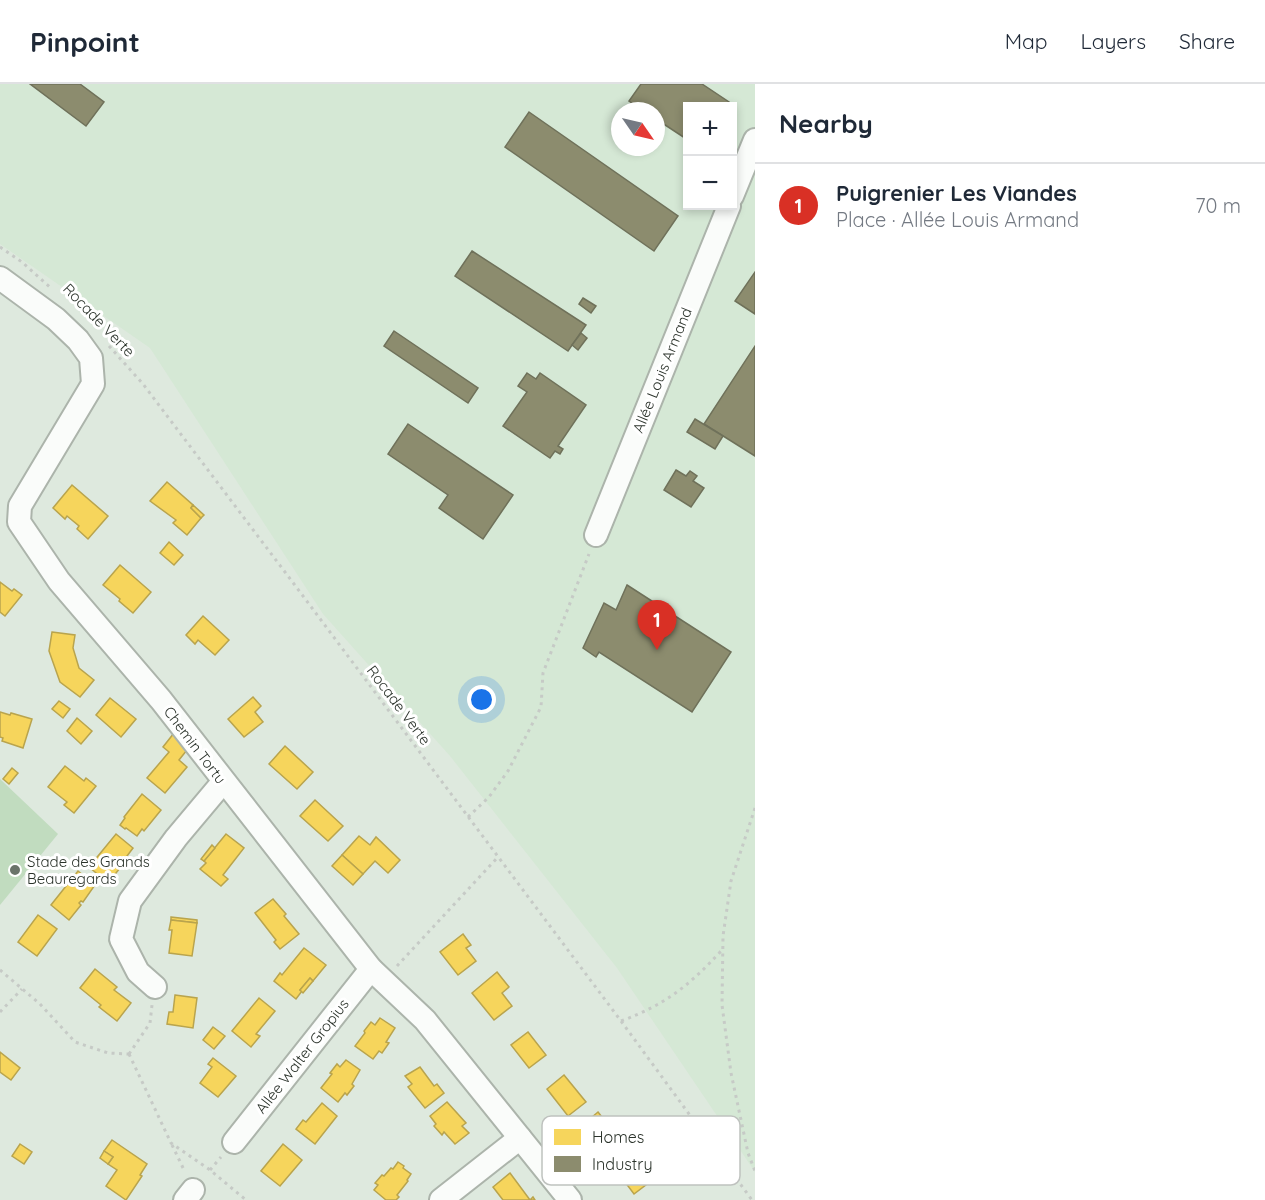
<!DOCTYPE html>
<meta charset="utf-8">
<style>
body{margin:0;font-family:Quicksand,sans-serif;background:#f2f2f3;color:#1f2937}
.controls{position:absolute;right:18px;top:18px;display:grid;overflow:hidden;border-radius:0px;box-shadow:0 3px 9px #0003}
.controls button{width:54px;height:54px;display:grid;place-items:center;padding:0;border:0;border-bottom:2px solid #e0e1e3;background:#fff;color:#1f2937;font:30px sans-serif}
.compass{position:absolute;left:611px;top:18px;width:54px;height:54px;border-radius:50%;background:#fff;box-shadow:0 3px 9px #0003;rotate:124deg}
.you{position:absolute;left:482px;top:616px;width:21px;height:21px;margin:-15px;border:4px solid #fff;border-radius:50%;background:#1a73e8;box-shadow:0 0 0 9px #1a73e833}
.badge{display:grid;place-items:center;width:39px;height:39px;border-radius:50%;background:#d93025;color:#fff;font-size:20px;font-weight:700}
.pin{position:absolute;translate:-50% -50px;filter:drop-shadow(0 2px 3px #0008)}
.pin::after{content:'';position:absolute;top:32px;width:21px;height:18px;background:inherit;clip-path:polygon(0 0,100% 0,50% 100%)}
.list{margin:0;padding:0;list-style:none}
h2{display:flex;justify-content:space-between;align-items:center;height:78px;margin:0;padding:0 24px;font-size:26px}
h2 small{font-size:20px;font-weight:400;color:#747a83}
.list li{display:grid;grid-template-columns:39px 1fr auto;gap:18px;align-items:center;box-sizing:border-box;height:84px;padding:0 24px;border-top:2px solid #e0e1e3}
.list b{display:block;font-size:22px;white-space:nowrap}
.list p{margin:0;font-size:20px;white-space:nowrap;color:#747a83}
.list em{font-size:20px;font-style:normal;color:#747a83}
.map{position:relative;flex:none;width:755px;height:1116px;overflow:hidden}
header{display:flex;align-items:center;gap:36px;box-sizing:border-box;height:84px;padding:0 30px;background:#fff;border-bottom:2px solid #e0e1e3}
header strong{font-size:28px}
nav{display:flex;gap:33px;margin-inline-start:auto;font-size:21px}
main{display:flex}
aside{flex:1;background:#fff}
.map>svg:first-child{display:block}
.built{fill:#d5e8d5;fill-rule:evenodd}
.green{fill:#c1dcbf}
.homes{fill:#f6d55c;stroke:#b9a44d;stroke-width:1.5}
.industry{fill:#8c8c6e;stroke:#6f715a;stroke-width:1.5}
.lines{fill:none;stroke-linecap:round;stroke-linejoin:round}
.minor-casing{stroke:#acb4ab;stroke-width:26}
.path{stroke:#c6cac6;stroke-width:3;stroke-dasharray:3 4.5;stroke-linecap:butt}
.minor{stroke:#fafcfa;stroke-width:22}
.poi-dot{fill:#6a736a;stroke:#fff;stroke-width:2}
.labels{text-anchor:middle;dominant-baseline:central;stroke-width:6;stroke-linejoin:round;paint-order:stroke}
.street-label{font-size:15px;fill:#2b332b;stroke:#fff}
.poi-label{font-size:15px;fill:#2b332b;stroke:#fff;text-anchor:start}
.key{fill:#fff;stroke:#bfc2bf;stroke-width:1.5}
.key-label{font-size:16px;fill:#2b332b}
</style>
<header>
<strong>Pinpoint</strong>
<nav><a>Map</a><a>Layers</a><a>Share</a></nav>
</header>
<main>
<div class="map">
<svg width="755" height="1116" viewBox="0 0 755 1116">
<rect width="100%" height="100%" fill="#dee9de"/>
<path class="built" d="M 0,0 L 755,0 L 755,1088 L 617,884 L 450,672 L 323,530 L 150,264 L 0,160 ZM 688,22 L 732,22 L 732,122 L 688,122 ZM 620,27 L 656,27 L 656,63 L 620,63 Z"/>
<path class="green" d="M 0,695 L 58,750 L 0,821 Z"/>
<g class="homes">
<path d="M 167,398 L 193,421 L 191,424 L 201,434 L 187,451 L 173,439 L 176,436 L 150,417 Z"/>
<path d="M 72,401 L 108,432 L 88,455 L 77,445 L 79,442 L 67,432 L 65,435 L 53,424 Z"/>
<path d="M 193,421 L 204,431 L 201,434 L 191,424 Z"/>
<path d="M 169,458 L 183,471 L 174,481 L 160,469 Z"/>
<path d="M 120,481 L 151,508 L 133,529 L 119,517 L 120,515 L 103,501 Z"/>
<path d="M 0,498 L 12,507 L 14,505 L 22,511 L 5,532 L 0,528 Z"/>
<path d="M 203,532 L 229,556 L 215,571 L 198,556 L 195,560 L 186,551 Z"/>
<path d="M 52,548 L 75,551 L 73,564 L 79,584 L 94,596 L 80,613 L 60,598 L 49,567 Z"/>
<path d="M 253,613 L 261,622 L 255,628 L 263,638 L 244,653 L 228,635 Z"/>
<path d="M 110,614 L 136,635 L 121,653 L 96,631 Z"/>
<path d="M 59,617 L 70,625 L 63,634 L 52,625 Z"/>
<path d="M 0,628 L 10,631 L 11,629 L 32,635 L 23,664 L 2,657 L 3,654 L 0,653 Z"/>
<path d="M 77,634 L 92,647 L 81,660 L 67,647 Z"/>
<path d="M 174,649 L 187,666 L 179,676 L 187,683 L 165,709 L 147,694 L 169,668 L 163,663 Z"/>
<path d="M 285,662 L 313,688 L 297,705 L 269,680 Z"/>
<path d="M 65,682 L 84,697 L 86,694 L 96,702 L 74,729 L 64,721 L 67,718 L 48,703 Z"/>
<path d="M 12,684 L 18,689 L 9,700 L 3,695 Z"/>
<path d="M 142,710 L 161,726 L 144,747 L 142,745 L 137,752 L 126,744 L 125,745 L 120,741 L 125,734 L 124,733 Z"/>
<path d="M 315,716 L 343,742 L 328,757 L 300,732 Z"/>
<path d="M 116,750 L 133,764 L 127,772 L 129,774 L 123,781 L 121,779 L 118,782 L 120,784 L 108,799 L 89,783 Z"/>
<path d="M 226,750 L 244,764 L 223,791 L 228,795 L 221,802 L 200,785 L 206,779 L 204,777 Z"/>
<path d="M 359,752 L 370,761 L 376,753 L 400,776 L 388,789 L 375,777 L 363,790 L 342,771 Z"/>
<path d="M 212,761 L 215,764 L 204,777 L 201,775 Z"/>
<path d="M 342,771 L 363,790 L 353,801 L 332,782 Z"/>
<path d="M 78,787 L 95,801 L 83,818 L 81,817 L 79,819 L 81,821 L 69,836 L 51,821 Z"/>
<path d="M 273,815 L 286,830 L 284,832 L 299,850 L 280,865 L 274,858 L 276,856 L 255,829 Z"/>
<path d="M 38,831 L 57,845 L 37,872 L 18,858 Z"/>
<path d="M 171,833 L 197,836 L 197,839 L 171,836 Z"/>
<path d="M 171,836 L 197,839 L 192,872 L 169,869 L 172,846 L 169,846 Z"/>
<path d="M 463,850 L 471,861 L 466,864 L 476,877 L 458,891 L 440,868 Z"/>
<path d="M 304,864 L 326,881 L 313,897 L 310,894 L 300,906 L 302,907 L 296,915 L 274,897 L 280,889 L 282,891 Z"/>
<path d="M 95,885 L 117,903 L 114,906 L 131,919 L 117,937 L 99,923 L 101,921 L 80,904 Z"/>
<path d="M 497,888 L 509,903 L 502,909 L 512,922 L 494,936 L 472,909 Z"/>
<path d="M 310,894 L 313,897 L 303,909 L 300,906 Z"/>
<path d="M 175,911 L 197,914 L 193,944 L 167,940 L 169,928 L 173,928 Z"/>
<path d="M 259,914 L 275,927 L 256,950 L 260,952 L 251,963 L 232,947 Z"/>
<path d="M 380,934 L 395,944 L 386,958 L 389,959 L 382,969 L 379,967 L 373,975 L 355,962 L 365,949 L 364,947 L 371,938 L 375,941 Z"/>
<path d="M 213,943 L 225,952 L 214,965 L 203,956 Z"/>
<path d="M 528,948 L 546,971 L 529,984 L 511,961 Z"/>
<path d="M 0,968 L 20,984 L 11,996 L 0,988 Z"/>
<path d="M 213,974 L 236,992 L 218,1013 L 200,999 L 212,983 L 208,980 Z"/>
<path d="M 346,976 L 360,986 L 352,1000 L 354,1002 L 347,1011 L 345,1009 L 338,1018 L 321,1004 L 332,990 L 330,989 L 337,980 L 340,983 Z"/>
<path d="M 420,983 L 434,1002 L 437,1000 L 444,1009 L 425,1024 L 408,1003 L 412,1000 L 405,992 Z"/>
<path d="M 564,991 L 586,1018 L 568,1032 L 547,1005 Z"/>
<path d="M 447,1018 L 466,1039 L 462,1042 L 469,1049 L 455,1060 L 444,1048 L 442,1051 L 434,1042 L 436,1040 L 430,1032 Z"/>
<path d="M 322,1019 L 337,1032 L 315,1060 L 296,1045 L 303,1036 L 306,1038 Z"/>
<path d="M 598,1028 L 622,1059 L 605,1072 L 589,1051 L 586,1053 L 579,1044 Z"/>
<path d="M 112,1056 L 147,1080 L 140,1091 L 142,1092 L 126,1116 L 106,1102 L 117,1086 L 108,1080 L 113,1073 L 104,1067 Z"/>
<path d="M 20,1060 L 32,1068 L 24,1080 L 12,1072 Z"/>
<path d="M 283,1060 L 302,1076 L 280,1102 L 261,1087 Z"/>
<path d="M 104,1067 L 113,1073 L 108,1080 L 100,1074 Z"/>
<path d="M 631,1071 L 651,1097 L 634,1110 L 622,1094 L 620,1096 L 612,1086 Z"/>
<path d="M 398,1078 L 404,1082 L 403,1084 L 411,1090 L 407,1096 L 408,1097 L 397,1111 L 399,1113 L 396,1116 L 386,1116 L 374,1106 L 378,1101 L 375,1099 L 382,1091 L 384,1092 L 391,1084 L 393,1085 Z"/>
<path d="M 510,1089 L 530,1116 L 533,1113 L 535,1116 L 503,1116 L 493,1103 Z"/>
</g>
<g class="industry">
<path d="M 30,0 L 80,0 L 104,18 L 86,42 Z"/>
<path d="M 641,0 L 702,0 L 729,18 L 727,22 L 688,22 L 688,56 L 656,35 L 656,27 L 644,27 L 629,17 Z"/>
<path d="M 529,28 L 678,132 L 654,167 L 505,63 Z"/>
<path d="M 472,167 L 586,241 L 568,267 L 455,192 Z"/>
<path d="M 755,188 L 755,230 L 735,217 Z"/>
<path d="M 583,214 L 596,222 L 591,229 L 579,220 Z"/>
<path d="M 394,247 L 478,304 L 468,319 L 384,262 Z"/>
<path d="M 581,249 L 587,254 L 578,266 L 572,261 Z"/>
<path d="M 755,262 L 755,372 L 704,340 Z"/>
<path d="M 527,289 L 536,295 L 540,289 L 586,321 L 558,362 L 563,365 L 560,370 L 555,367 L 550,374 L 503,342 L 527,308 L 518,302 Z"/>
<path d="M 695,335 L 723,352 L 715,365 L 687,348 Z"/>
<path d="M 408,340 L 513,411 L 483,455 L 439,424 L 448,411 L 388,370 Z"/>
<path d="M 676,386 L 686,392 L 690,387 L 697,392 L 693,397 L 704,404 L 691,423 L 664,406 Z"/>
<path d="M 627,501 L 731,568 L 692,628 L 599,568 L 596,573 L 583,564 L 604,519 L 616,526 Z"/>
</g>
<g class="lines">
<g class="minor-casing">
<g id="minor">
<path d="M 732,112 L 755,56"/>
<path d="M 0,194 L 56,235 L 78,256 L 91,274 L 93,300 L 20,422 L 19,438 L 59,497 L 161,616 L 371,885 L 425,936 L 570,1116"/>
<path d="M 596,451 L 729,122"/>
<path d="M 155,903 L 138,888 L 121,855 L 130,817 L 176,754 L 223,698"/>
<path d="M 234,1058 L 371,885"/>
<path d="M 185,1116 L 193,1106"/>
<path d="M 441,1116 L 520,1054"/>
</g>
</g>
<g class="path">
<path d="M 0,163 L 22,178 L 52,205"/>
<path d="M 109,262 L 143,300 L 294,500 L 621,937 L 752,1116"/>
<path d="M 755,724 L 731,797 L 723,852 L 722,921 L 731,989 L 748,1069 L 755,1087"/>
<path d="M 468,733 L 489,713 L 508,687 L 541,623 L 543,589 L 589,470"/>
<path d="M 397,882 L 498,773"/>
<path d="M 0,886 L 40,920 L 75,958 L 108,969 L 129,970"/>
<path d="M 0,928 L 22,905"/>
<path d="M 621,937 C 665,921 690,901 721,867"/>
<path d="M 129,970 L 171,1059 L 210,1086 L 246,1116"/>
<path d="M 129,970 L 150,939 L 152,921"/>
<path d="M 172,1061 L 185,1088"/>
<path d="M 210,1086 L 221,1073"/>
</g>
<use href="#minor" class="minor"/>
</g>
<circle class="poi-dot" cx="15" cy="786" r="6"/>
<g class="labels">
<g class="street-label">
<text transform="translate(99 236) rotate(46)">Rocade Verte</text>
<text transform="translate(662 286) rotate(-68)">Allée Louis Armand</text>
<text transform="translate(399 621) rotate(53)">Rocade Verte</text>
<text transform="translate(195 661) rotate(53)">Chemin Tortu</text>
<text transform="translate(302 972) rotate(-52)">Allée Walter Gropius</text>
</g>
<g class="poi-label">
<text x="27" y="777">Stade des Grands<tspan x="27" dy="17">Beauregards</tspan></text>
</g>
</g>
<rect x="542" y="1032" width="198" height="69" rx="9" class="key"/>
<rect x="554" y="1045" width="27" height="16" fill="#f6d55c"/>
<rect x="554" y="1072" width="27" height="16" fill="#8c8c6e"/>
<g class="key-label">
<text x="592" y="1059">Homes</text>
<text x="592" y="1086">Industry</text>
</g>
</svg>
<div class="controls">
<button>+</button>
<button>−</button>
</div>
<svg class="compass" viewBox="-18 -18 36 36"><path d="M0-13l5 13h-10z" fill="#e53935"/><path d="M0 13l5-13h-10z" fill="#747a83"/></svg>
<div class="you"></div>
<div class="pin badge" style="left:657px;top:566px">1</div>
</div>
<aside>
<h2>Nearby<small></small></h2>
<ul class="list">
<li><span class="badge">1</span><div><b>Puigrenier Les Viandes</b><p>Place · Allée Louis Armand</p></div><em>70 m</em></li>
</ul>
</aside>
</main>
